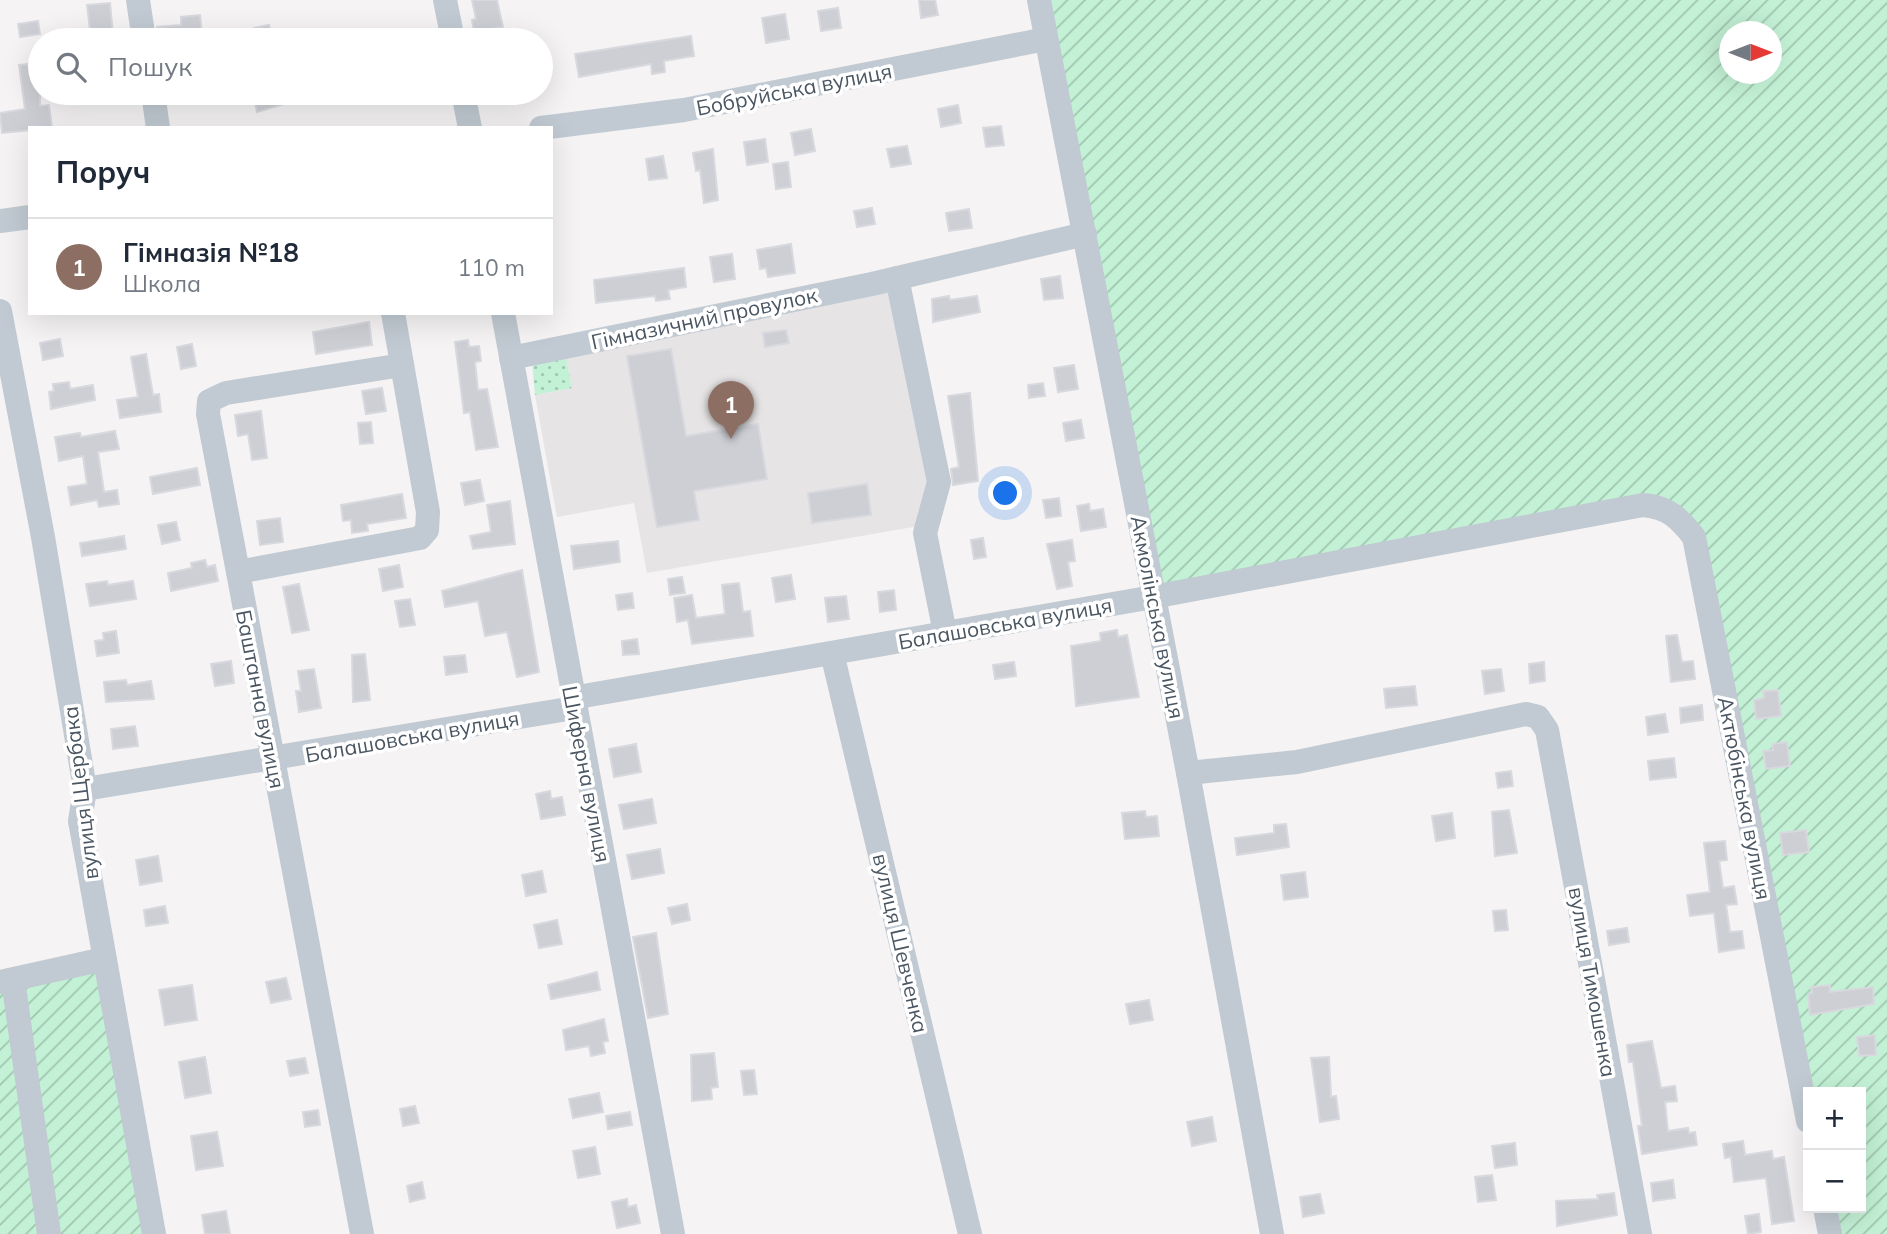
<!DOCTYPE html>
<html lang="uk">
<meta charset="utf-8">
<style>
body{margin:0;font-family:Mulish,sans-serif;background:#f6f6f7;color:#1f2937}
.controls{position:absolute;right:21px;bottom:21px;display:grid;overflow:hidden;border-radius:0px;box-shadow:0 7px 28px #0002}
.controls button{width:63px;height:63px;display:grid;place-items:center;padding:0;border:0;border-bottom:2px solid #e0e1e3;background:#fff;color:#1f2937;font:35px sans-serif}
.compass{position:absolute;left:1719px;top:21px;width:63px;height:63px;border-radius:50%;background:#fff;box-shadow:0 7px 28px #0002;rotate:90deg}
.you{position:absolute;left:1006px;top:494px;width:24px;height:24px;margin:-18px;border:5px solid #fff;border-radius:50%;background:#1a73e8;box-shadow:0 0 0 10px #1a73e833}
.badge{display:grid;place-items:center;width:46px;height:46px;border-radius:50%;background:#7c3aed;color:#fff;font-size:23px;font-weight:700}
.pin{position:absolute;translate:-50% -58px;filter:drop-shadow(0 2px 4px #0008)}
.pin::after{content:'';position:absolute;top:37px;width:24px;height:21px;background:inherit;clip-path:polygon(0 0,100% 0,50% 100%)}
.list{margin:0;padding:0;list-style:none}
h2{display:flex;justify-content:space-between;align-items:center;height:91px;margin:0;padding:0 28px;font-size:30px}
h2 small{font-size:23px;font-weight:400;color:#747a83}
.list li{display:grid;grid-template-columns:46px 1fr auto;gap:21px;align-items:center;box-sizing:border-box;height:98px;padding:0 28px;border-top:2px solid #e0e1e3}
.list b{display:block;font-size:26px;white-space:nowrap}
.list p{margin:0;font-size:23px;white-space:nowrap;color:#747a83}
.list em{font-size:23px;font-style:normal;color:#747a83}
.icon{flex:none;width:38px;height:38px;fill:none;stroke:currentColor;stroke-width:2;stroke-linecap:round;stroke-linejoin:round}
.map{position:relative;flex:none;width:1887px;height:1234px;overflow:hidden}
.search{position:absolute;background:#fff;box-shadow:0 7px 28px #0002;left:28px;top:28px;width:525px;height:77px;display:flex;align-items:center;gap:18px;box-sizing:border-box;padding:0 24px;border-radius:38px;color:#747a83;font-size:26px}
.panel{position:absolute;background:#fff;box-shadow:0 7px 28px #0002;left:28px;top:126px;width:525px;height:189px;border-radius:0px}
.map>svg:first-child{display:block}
.education{fill:#e6e4e5}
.grass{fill:url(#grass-dots)}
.garden{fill:url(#garden-furrows);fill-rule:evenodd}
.building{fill:#cdcfd5;stroke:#d7d9de;stroke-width:2}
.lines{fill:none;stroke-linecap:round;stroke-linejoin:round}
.minor{stroke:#c1cad2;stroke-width:24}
.labels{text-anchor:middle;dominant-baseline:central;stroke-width:7;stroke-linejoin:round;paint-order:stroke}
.street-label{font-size:21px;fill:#4a5661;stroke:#fff}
</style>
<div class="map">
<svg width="1887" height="1234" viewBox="0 0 1887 1234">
<defs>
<pattern id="grass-dots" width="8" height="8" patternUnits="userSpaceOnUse" patternTransform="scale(1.75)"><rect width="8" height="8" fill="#c3f1d5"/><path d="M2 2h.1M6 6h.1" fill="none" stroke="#a0c6b0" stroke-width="1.8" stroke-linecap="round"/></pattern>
<pattern id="garden-furrows" width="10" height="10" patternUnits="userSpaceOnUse" patternTransform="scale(1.75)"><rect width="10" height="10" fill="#c3f1d5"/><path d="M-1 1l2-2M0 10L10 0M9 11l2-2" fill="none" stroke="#a0c6b0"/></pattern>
</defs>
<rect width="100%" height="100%" fill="#f5f3f3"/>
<path class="education" d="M 888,291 L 929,482 L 919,526 L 647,573 L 634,503 L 557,517 L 535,395 L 572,388 L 565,352 Z"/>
<path class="grass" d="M 565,352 L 572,388 L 535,395 L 532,362 Z"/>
<g class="garden">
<path d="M 1043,0 L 1887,0 L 1887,1234 L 1830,1234 L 1825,1208 L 1861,1208 L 1861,1092 L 1808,1092 L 1694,537 L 1671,511 L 1153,597 ZM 1730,32 L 1772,32 L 1772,74 L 1730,74 Z"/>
<path d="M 104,959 L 154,1234 L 0,1234 L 0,982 Z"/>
</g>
<g class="building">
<path d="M 472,0 L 497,0 L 503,27 L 474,32 L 472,20 L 476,19 Z"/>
<path d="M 919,0 L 935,0 L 938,15 L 921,18 Z"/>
<path d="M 110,3 L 113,35 L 99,37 L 99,29 L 90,30 L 87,5 Z"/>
<path d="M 838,8 L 841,28 L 821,31 L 818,11 Z"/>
<path d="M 785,14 L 789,39 L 766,43 L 762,18 Z"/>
<path d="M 200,15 L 202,36 L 159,40 L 157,27 L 181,25 L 181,17 Z"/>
<path d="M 38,21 L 40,34 L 20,37 L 18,24 Z"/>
<path d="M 269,25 L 273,40 L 257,40 L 254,28 Z"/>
<path d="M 691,36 L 694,56 L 664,61 L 665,72 L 652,74 L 651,64 L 579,77 L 575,54 Z"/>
<path d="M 40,63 L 40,106 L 49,105 L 52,128 L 2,133 L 0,113 L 25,109 L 19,65 Z"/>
<path d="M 253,93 L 303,93 L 304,98 L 257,112 Z"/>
<path d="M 958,105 L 961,123 L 941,127 L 938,109 Z"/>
<path d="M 1001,126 L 1004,145 L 986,147 L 983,128 Z"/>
<path d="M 811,129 L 815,151 L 795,155 L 791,133 Z"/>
<path d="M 765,139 L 768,162 L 747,165 L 744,142 Z"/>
<path d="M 907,146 L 911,164 L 891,167 L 887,149 Z"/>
<path d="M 713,149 L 718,200 L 704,203 L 700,170 L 696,171 L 693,153 Z"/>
<path d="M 663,156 L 667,178 L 649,180 L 646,159 Z"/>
<path d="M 788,162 L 791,187 L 776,189 L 773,164 Z"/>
<path d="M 872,208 L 875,224 L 857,227 L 854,211 Z"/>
<path d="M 969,209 L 972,228 L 949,231 L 946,213 Z"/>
<path d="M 791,244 L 795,273 L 768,277 L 766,268 L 760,269 L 757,250 Z"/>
<path d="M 732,254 L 735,279 L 714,282 L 710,257 Z"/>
<path d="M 684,268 L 686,287 L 668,290 L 670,299 L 656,301 L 655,296 L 596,303 L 594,280 Z"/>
<path d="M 1060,276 L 1063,298 L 1044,300 L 1041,279 Z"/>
<path d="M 949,296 L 950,300 L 977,296 L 980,312 L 933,322 L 932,299 Z"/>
<path d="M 369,322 L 372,345 L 316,354 L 313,332 Z"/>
<path d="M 786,330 L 789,343 L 765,347 L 763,333 Z"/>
<path d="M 60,339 L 63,356 L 43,360 L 40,343 Z"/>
<path d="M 468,340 L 469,347 L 479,346 L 481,361 L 475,362 L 478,390 L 487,389 L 498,447 L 476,450 L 470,412 L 464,413 L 455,342 Z"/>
<path d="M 192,344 L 196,366 L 181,369 L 177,347 Z"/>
<path d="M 671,349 L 686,436 L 758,424 L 767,479 L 694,491 L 699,520 L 657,527 L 627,356 Z"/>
<path d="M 146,354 L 153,395 L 159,394 L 161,412 L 120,418 L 117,400 L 138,397 L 131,357 Z"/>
<path d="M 1074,365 L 1078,389 L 1058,392 L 1054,368 Z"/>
<path d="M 69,382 L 70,389 L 93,385 L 95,400 L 51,409 L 49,392 L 54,391 L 53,384 Z"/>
<path d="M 1043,383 L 1045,396 L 1029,398 L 1028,385 Z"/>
<path d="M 382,388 L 386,411 L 366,414 L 362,391 Z"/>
<path d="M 970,393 L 978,481 L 953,485 L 951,469 L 959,467 L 948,396 Z"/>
<path d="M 261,411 L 267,458 L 252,460 L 248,434 L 238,436 L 235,415 Z"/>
<path d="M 1081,420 L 1084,438 L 1066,441 L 1063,423 Z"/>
<path d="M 371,422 L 373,443 L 360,444 L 358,423 Z"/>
<path d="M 115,431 L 119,449 L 98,452 L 104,492 L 117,490 L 119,504 L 99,507 L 97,500 L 71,505 L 68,487 L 87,484 L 83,456 L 59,461 L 55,437 L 80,433 L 81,437 Z"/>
<path d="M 197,468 L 200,485 L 153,494 L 150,477 Z"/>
<path d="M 480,480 L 484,501 L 465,505 L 461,483 Z"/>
<path d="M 867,484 L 871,515 L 812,523 L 808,493 Z"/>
<path d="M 402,494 L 406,518 L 367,524 L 368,531 L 352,533 L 351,520 L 343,521 L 341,505 Z"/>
<path d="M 1059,498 L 1061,516 L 1046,518 L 1043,500 Z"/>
<path d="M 510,501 L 515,544 L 473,549 L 470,536 L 491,532 L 487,505 Z"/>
<path d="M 1089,504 L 1090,511 L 1103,509 L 1106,527 L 1081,531 L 1077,506 Z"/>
<path d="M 280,518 L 283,542 L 260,545 L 257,521 Z"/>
<path d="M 176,522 L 180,540 L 162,544 L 158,525 Z"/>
<path d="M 124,536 L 126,549 L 82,556 L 80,543 Z"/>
<path d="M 983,538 L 986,557 L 974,559 L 971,540 Z"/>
<path d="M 1072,540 L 1075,561 L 1068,562 L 1072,586 L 1057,589 L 1047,544 Z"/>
<path d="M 618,541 L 620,562 L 574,569 L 571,546 Z"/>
<path d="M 205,560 L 207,567 L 215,565 L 218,581 L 171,591 L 168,573 L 192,568 L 191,563 Z"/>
<path d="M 399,565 L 403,587 L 383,591 L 379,569 Z"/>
<path d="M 522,570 L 539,672 L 517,677 L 507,632 L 485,636 L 478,601 L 445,607 L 442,591 Z"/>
<path d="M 791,575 L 795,599 L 776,602 L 772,578 Z"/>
<path d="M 682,577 L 685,593 L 670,595 L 668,579 Z"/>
<path d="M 107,581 L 108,585 L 133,581 L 136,599 L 90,606 L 86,584 Z"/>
<path d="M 739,583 L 743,612 L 750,611 L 753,636 L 692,644 L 688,620 L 677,622 L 674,598 L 692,595 L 696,618 L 725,614 L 722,585 Z"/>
<path d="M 299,584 L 309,630 L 292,633 L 283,587 Z"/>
<path d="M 894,590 L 896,610 L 880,612 L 878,592 Z"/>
<path d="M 632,593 L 634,608 L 618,610 L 616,595 Z"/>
<path d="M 846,596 L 849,619 L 828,622 L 825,598 Z"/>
<path d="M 410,599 L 415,625 L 400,627 L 395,601 Z"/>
<path d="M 1117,630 L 1118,637 L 1127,635 L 1139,697 L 1076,706 L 1071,646 L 1101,641 L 1100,633 Z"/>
<path d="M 116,631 L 119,653 L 97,656 L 95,641 L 104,640 L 103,633 Z"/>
<path d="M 1677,635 L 1682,662 L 1693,661 L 1695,679 L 1671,682 L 1666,636 Z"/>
<path d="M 637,639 L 639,654 L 623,655 L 622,641 Z"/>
<path d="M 365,654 L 370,700 L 353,702 L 352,655 Z"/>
<path d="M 465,655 L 467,672 L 446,675 L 444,657 Z"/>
<path d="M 231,661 L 234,683 L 215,686 L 211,664 Z"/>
<path d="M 1014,662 L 1016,676 L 995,679 L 993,665 Z"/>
<path d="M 1544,662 L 1545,681 L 1530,683 L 1529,664 Z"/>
<path d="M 314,669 L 321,708 L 299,712 L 296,691 L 301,691 L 298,671 Z"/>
<path d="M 1501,669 L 1504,691 L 1485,694 L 1482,671 Z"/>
<path d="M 126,680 L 127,685 L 151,681 L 154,699 L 106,702 L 104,682 Z"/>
<path d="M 1415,686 L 1417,705 L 1386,708 L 1384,689 Z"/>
<path d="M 1778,690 L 1781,716 L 1756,719 L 1754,700 L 1764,698 L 1763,691 Z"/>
<path d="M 1702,705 L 1703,720 L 1681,723 L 1680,708 Z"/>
<path d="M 1665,714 L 1668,732 L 1648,735 L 1646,717 Z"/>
<path d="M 135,726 L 138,746 L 113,749 L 111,729 Z"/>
<path d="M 1787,742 L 1790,766 L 1766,769 L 1763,751 L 1773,750 L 1772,744 Z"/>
<path d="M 636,744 L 641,772 L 614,777 L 609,749 Z"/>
<path d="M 1674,758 L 1676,777 L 1650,780 L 1648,761 Z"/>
<path d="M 1511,771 L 1513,786 L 1498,788 L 1496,773 Z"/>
<path d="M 550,791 L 551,799 L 562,797 L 565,815 L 541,819 L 536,794 Z"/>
<path d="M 652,799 L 656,823 L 624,829 L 619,805 Z"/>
<path d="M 1509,810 L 1517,853 L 1495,856 L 1492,812 Z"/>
<path d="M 1145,811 L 1146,817 L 1157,816 L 1159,836 L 1125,839 L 1122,813 Z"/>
<path d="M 1452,813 L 1455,838 L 1436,841 L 1432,816 Z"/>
<path d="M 1286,824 L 1289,847 L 1237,855 L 1235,838 L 1274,833 L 1274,825 Z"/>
<path d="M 1806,830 L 1809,852 L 1783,855 L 1780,833 Z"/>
<path d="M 1725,841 L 1727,860 L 1719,861 L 1723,888 L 1734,886 L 1737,904 L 1726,905 L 1730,932 L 1742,931 L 1744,948 L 1719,952 L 1714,913 L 1690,916 L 1687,895 L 1710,892 L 1704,843 Z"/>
<path d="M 660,849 L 664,873 L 632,879 L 627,855 Z"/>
<path d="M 158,856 L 162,881 L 140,885 L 136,860 Z"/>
<path d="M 542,871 L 546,892 L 526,896 L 522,875 Z"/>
<path d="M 1305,872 L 1308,897 L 1284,900 L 1281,875 Z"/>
<path d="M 687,904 L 690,920 L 672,924 L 668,908 Z"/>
<path d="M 165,906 L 168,923 L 146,926 L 144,910 Z"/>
<path d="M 1506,910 L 1508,930 L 1495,931 L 1493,911 Z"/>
<path d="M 557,920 L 562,944 L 539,948 L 534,925 Z"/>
<path d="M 1627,928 L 1629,942 L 1609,945 L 1607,931 Z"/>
<path d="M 656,933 L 668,1014 L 648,1018 L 633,937 Z"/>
<path d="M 597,972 L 600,990 L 551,999 L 548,985 Z"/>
<path d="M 286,978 L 291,999 L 271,1003 L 266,982 Z"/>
<path d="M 192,985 L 197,1020 L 165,1025 L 159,990 Z"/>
<path d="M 1830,985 L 1830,992 L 1873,987 L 1874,1004 L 1810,1015 L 1808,994 L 1812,993 L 1811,987 Z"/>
<path d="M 1149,1000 L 1153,1020 L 1130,1024 L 1126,1004 Z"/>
<path d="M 604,1019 L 608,1041 L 603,1042 L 605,1053 L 591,1056 L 589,1046 L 566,1050 L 563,1030 Z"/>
<path d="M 1875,1035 L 1876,1055 L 1859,1056 L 1857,1037 Z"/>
<path d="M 1652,1041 L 1661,1088 L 1675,1086 L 1677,1101 L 1665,1102 L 1668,1131 L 1688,1128 L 1689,1133 L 1695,1132 L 1697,1145 L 1642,1154 L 1638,1126 L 1642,1126 L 1633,1062 L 1629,1062 L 1627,1045 Z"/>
<path d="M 714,1053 L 718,1087 L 711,1088 L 712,1099 L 692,1101 L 691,1055 Z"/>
<path d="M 205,1057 L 211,1093 L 185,1098 L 179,1062 Z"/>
<path d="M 1329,1057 L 1331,1097 L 1336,1096 L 1339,1119 L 1320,1122 L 1311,1058 Z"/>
<path d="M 305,1058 L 308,1073 L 290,1076 L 287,1061 Z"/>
<path d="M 754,1070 L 757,1094 L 744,1095 L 741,1071 Z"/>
<path d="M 599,1093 L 603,1112 L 573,1118 L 569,1099 Z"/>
<path d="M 415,1106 L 419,1123 L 403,1126 L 400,1109 Z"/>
<path d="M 318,1110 L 320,1125 L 305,1127 L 303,1112 Z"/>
<path d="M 630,1112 L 632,1125 L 608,1129 L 606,1116 Z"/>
<path d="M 1212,1117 L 1216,1141 L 1192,1146 L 1187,1122 Z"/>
<path d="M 217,1132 L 223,1166 L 196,1170 L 191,1136 Z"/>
<path d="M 1743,1141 L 1745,1155 L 1772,1151 L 1773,1159 L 1784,1157 L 1794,1221 L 1772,1224 L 1766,1178 L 1734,1182 L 1731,1157 L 1725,1158 L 1723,1144 Z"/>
<path d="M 1515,1143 L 1517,1165 L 1495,1168 L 1492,1146 Z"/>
<path d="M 595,1147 L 600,1174 L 578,1178 L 573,1151 Z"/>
<path d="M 1492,1175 L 1496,1200 L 1478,1202 L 1475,1177 Z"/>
<path d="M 1673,1180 L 1675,1198 L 1653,1201 L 1651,1183 Z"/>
<path d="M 422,1182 L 425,1198 L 410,1202 L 407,1186 Z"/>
<path d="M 1614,1193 L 1617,1215 L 1557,1226 L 1556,1201 L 1598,1199 L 1597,1195 Z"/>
<path d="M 1320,1194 L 1324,1213 L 1303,1217 L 1300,1197 Z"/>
<path d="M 627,1199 L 628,1207 L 636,1205 L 640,1223 L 617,1228 L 612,1202 Z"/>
<path d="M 226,1211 L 230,1234 L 205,1234 L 202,1215 Z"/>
<path d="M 1759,1214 L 1761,1232 L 1748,1234 L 1745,1216 Z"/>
</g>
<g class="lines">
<g class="minor">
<path d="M 138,0 L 144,40"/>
<path d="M 445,0 L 453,40"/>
<path d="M 1039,0 L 1188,773 L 1272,1234"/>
<path d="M 153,93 L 158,128"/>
<path d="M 463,93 L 470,128"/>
<path d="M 541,128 L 684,110 L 1046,39"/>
<path d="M 0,221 L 30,217"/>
<path d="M 897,278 L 939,482 L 925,533 L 945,633"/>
<path d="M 0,311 L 43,537 L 85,789 L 80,821 L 87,859 L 154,1234"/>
<path d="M 503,313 L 673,1234"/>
<path d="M 511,358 L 872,284 L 1085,234"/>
<path d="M 238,572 L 208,414 L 209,401 L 226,393 L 402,365"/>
<path d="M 832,653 L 970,1234"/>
<path d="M 572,698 L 1153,597 L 1643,505 C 1668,507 1679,518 1694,537 L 1808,1121"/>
<path d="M 1188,773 L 1297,762 L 1526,714 L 1538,717 L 1547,730 L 1640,1234"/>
<path d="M 85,789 L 574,708"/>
<path d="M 13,980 L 49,1234"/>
<path d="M 0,982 L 104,959"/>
<path d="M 1825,1208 L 1830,1234"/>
<path d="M 362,1234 L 238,572 L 420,538 L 427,530 L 428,512 L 393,313"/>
</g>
</g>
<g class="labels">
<g class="street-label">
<text transform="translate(794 89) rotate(-11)">Бобруйська вулиця</text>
<text transform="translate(704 318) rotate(-12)">Гімназичний провулок</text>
<text transform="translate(1158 617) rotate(79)">Акмолінська вулиця</text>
<text transform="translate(1005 623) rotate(-10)">Балашовська вулиця</text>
<text transform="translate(261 699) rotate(79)">Баштанна вулиця</text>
<text transform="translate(412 736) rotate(-10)">Балашовська вулиця</text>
<text transform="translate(587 774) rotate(79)">Шиферна вулиця</text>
<text transform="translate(80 793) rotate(-97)">вулиця Щербака</text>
<text transform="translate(1745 798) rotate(79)">Актюбінська вулиця</text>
<text transform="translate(901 943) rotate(77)">вулиця Шевченка</text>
<text transform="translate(1593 982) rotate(80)">вулиця Тимошенка</text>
</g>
</g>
</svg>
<div class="controls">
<button>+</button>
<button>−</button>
</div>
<svg class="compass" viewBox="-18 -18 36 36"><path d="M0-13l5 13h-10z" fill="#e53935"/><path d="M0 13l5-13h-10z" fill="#747a83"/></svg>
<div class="you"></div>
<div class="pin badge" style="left:731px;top:439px;background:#8d6e63">1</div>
<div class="search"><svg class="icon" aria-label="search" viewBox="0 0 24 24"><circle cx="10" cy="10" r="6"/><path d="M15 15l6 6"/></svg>Пошук</div>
<section class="panel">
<h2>Поруч<small></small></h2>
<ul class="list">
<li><span class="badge" style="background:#8d6e63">1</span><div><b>Гімназія №18</b><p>Школа</p></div><em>110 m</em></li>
</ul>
</section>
</div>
